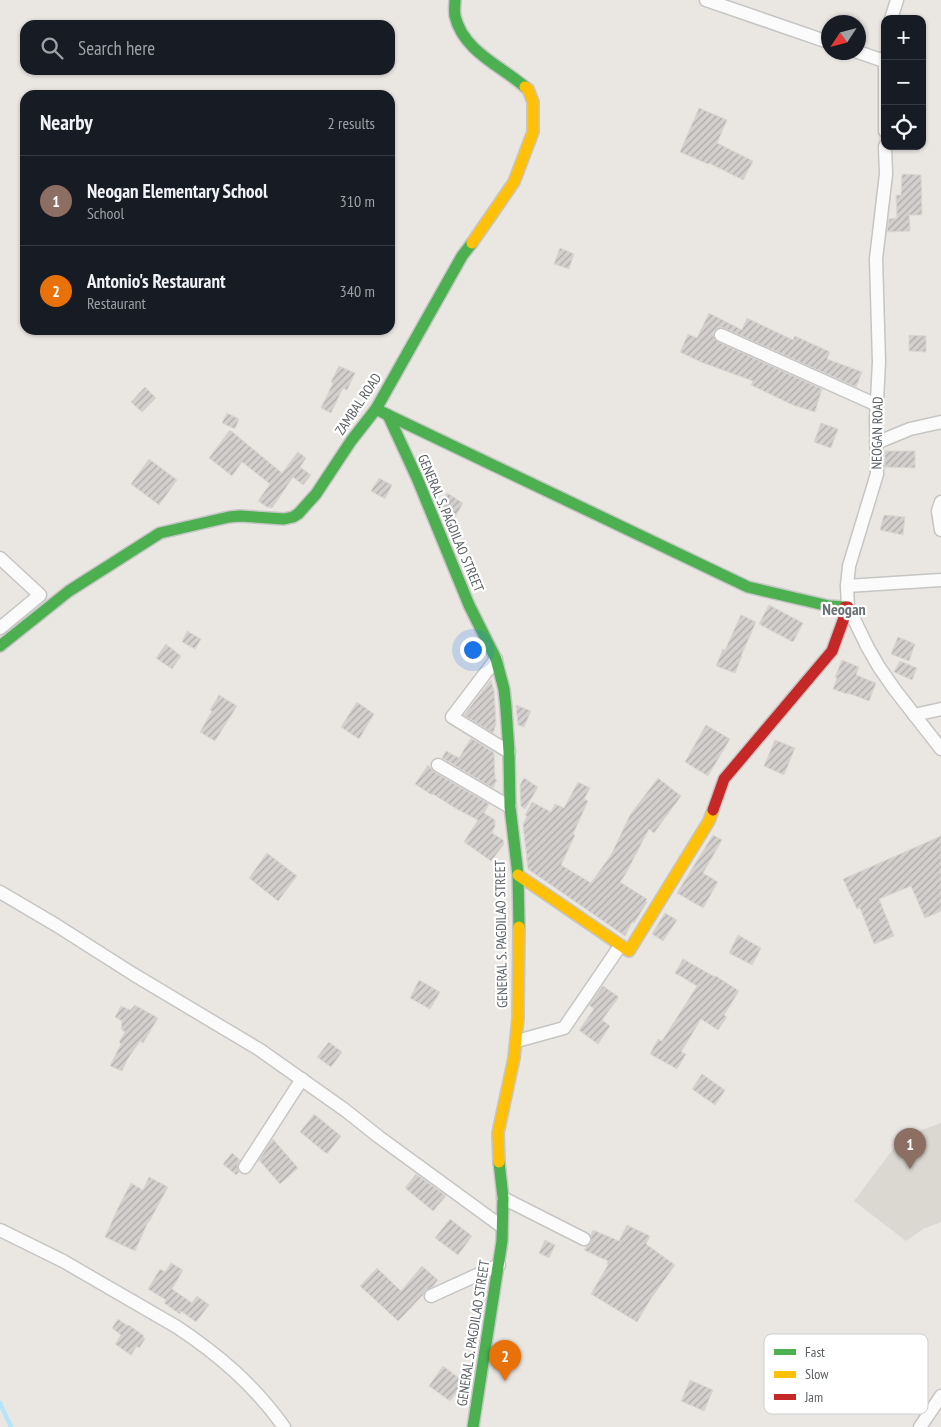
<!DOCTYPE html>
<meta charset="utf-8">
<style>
body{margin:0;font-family:"PT Sans Narrow",sans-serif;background:#20242c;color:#f1f3f6}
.controls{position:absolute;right:15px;top:15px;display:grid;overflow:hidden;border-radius:10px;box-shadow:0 1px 4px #0004}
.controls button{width:45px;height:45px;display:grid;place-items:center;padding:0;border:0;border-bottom:1px solid #363941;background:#171b24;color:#f1f3f6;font:25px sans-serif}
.compass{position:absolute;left:821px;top:15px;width:45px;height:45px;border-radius:50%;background:#171b24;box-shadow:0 1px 4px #0004;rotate:234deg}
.you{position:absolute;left:472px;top:649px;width:18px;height:18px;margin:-12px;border:4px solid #fff;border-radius:50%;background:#1a73e8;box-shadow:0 0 0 8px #1a73e833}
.badge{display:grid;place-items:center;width:32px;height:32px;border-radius:50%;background:#8c8f8f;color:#fff;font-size:16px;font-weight:700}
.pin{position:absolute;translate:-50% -41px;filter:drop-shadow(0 1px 2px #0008)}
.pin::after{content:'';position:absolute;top:26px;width:18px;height:15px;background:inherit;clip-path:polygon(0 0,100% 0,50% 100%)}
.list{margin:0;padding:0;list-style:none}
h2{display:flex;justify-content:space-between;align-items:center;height:65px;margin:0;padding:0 20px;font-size:21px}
h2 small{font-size:16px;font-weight:400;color:#9ea1a6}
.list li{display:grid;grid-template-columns:32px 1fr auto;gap:15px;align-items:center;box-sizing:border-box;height:90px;padding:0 20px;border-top:1px solid #363941}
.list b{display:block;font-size:19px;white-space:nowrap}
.list p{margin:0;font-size:16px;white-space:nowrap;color:#9ea1a6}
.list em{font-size:16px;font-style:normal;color:#9ea1a6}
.icon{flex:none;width:28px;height:28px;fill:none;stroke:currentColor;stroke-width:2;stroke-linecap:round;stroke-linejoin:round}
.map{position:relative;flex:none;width:941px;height:1427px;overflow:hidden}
.search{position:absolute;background:#171b24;box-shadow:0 1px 4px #0004;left:20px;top:20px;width:375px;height:55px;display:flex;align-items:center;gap:12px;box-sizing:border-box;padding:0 18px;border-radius:15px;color:#9ea1a6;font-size:19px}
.panel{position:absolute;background:#171b24;box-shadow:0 1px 4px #0004;left:20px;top:90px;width:375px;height:245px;border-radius:15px}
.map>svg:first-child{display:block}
.education{fill:#dbd7d1}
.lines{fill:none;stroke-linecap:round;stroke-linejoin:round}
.stream{stroke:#b5e5f7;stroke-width:4.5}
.building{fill:url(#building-hatch);stroke:#dad6d2}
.street-casing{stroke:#c5c5c4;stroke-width:15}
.fast-casing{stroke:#c6c6c6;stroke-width:14}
.slow-casing{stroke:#c6c6c6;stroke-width:14}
.jam-casing{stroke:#c6c6c6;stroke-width:14}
.street{stroke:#fcfbfb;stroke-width:12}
.fast{stroke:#4caf50;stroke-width:11}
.slow{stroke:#ffc107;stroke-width:11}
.jam{stroke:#c62828;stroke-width:11}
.labels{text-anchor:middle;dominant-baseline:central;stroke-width:4.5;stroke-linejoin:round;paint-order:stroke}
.street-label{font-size:14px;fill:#595f62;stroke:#fff}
.quarter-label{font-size:16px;font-weight:bold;fill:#6a7174;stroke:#fff}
.key{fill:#fff;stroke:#cdcfd0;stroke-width:1}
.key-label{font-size:14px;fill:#595f62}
</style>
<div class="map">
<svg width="941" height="1427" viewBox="0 0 941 1427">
<defs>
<pattern id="building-hatch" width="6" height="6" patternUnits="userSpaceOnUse" patternTransform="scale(1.25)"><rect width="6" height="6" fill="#d2cfcd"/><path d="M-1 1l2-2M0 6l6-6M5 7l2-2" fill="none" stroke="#adabaa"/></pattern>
</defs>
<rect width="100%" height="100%" fill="#eae7e3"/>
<path class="education" d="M 941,1123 L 941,1222 L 923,1229 L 906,1241 L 854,1201 L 902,1137 Z"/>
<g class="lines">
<path class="stream" d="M 0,1403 L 11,1427"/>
</g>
<g class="building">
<path d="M 699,108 L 727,120 L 717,143 L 753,161 L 743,180 L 709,163 L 708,164 L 680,152 Z"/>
<path d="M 902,174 L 921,175 L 922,215 L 909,215 L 910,231 L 887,232 L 889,219 L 897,218 L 896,195 L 901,195 Z"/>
<path d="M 560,248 L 574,254 L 569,269 L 554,264 Z"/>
<path d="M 709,313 L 742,330 L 747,318 L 793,340 L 795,336 L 830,352 L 827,359 L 862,372 L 856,387 L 724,328 L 720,327 L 716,329 L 713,332 L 713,336 L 718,342 L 822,389 L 815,412 L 793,405 L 751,385 L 753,381 L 701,362 L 680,352 L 688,334 L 697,338 Z"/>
<path d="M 909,335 L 926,336 L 926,352 L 909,351 Z"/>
<path d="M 339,366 L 355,373 L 347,390 L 343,388 L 331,413 L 321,408 L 333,383 L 331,382 Z"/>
<path d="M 145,387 L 156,398 L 142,412 L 131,402 Z"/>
<path d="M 227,413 L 239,419 L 235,429 L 222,423 Z"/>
<path d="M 821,423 L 838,429 L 831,448 L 814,442 Z"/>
<path d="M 230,430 L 282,473 L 298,452 L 306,458 L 300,467 L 311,475 L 303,485 L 293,477 L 272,508 L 267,507 L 258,501 L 270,484 L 242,462 L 232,476 L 209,458 Z"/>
<path d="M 885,451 L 915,451 L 915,468 L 885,467 Z"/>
<path d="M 149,459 L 177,480 L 159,505 L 131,484 Z"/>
<path d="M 379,478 L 392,485 L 385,499 L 371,491 Z"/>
<path d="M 447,493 L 463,503 L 450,526 L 447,524 L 440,506 Z"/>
<path d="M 884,515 L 905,517 L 903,535 L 880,530 Z"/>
<path d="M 769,605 L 803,623 L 793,642 L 759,624 Z"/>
<path d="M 741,615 L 756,622 L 741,656 L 742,656 L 735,673 L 716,666 L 723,649 L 725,650 Z"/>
<path d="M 187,631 L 201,639 L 195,649 L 182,642 Z"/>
<path d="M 898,637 L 915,644 L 909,661 L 891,654 Z"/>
<path d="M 166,644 L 181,656 L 172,669 L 156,658 Z"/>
<path d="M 842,660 L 859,667 L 856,675 L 876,683 L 869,701 L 848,693 L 847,694 L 833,689 L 837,678 L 835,677 Z"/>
<path d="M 900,661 L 917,668 L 912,680 L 894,672 Z"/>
<path d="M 491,680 L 494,691 L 496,724 L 493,733 L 464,715 Z"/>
<path d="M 219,695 L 237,706 L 215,741 L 200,732 L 212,711 L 210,710 Z"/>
<path d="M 357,702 L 374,714 L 359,739 L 341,727 Z"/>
<path d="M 516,705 L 531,711 L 524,727 L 518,725 Z"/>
<path d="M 706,725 L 730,739 L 708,776 L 685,762 Z"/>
<path d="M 471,738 L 494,753 L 495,779 L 497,780 L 493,788 L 442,758 L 446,751 L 459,758 Z"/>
<path d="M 775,740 L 795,748 L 784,775 L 764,766 Z"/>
<path d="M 428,765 L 434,772 L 489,804 L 484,813 L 495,820 L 495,826 L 492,833 L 503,840 L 504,844 L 491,861 L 464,842 L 478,820 L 455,808 L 433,794 L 432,795 L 415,784 Z"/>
<path d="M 524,778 L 538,787 L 525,809 L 521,806 L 520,785 Z"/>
<path d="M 658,778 L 681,796 L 654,833 L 649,829 L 625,875 L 620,882 L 647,899 L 645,901 L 647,902 L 634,923 L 632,922 L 625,936 L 528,869 L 523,824 L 527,816 L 525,815 L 532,802 L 551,812 L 555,804 L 564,808 L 578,782 L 590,788 L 584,799 L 588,801 L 573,834 L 575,835 L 561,865 L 591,883 L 611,855 L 630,815 Z"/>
<path d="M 713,835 L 722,840 L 703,873 L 718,882 L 703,908 L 677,893 Z"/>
<path d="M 941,836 L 941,911 L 925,918 L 911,886 L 879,899 L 894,936 L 874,944 L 860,908 L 857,909 L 843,879 Z"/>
<path d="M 267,853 L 297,876 L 278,901 L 249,878 Z"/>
<path d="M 665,913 L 677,920 L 663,941 L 652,934 Z"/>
<path d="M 738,935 L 761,948 L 752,965 L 729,953 Z"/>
<path d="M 683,959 L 715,977 L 716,976 L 739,991 L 724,1015 L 727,1017 L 718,1030 L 701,1019 L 681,1052 L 686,1054 L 677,1069 L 650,1054 L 658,1039 L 662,1041 L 697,986 L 675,973 Z"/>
<path d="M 419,980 L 440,992 L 430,1009 L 410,998 Z"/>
<path d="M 603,986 L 619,997 L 602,1020 L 610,1026 L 598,1044 L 579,1030 L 594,1009 L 589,1005 Z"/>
<path d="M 135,1005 L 158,1018 L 143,1043 L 140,1041 L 127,1060 L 122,1071 L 110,1066 L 121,1044 L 119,1042 L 125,1032 L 121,1029 L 122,1021 L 115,1017 L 121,1006 L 130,1010 Z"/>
<path d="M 329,1042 L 342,1052 L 331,1067 L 317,1057 Z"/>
<path d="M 702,1074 L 725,1090 L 715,1105 L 692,1089 Z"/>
<path d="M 314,1114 L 341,1136 L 327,1154 L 300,1132 Z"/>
<path d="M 273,1139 L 298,1168 L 280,1184 L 259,1160 Z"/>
<path d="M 232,1153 L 240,1160 L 237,1166 L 239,1172 L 236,1175 L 223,1164 Z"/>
<path d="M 416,1174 L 446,1196 L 433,1211 L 405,1188 Z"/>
<path d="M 149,1177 L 168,1187 L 149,1222 L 148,1222 L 135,1251 L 105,1237 L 119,1206 L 131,1183 L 143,1190 Z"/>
<path d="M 450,1219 L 472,1236 L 458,1255 L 435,1238 Z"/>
<path d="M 627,1225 L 650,1236 L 646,1244 L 675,1265 L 650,1300 L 637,1322 L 591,1294 L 608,1265 L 607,1264 L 608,1261 L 584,1250 L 586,1247 L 591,1242 L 591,1235 L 593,1230 L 619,1241 Z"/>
<path d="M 545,1240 L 555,1245 L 549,1258 L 539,1253 Z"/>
<path d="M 171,1263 L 183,1270 L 172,1289 L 192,1303 L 197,1296 L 209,1305 L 196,1322 L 181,1311 L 180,1314 L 164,1303 L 166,1300 L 148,1289 L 160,1269 L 165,1272 Z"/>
<path d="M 422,1266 L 438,1280 L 432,1287 L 425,1291 L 423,1295 L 398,1321 L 360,1286 L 377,1268 L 401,1291 Z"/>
<path d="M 118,1319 L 128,1326 L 129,1325 L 144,1336 L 143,1337 L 145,1339 L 139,1348 L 137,1346 L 131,1355 L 115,1344 L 121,1335 L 112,1328 Z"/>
<path d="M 443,1366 L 464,1382 L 450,1401 L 429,1386 Z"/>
<path d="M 690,1380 L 713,1390 L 704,1411 L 681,1401 Z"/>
</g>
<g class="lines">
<g class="street-casing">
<g id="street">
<path d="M 706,0 L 828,42"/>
<path d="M 891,19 L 897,0"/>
<path d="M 858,52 L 884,61"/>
<path d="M 885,57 L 885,131"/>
<path d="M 885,146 L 886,174 L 876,259 L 879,362 L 876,419 L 877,474 L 849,566 L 847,586 L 848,607 L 868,648 L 879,667 L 895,690 L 941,749"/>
<path d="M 721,335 L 877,405"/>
<path d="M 876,443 L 910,429 L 941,422"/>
<path d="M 941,502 L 938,511 L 941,530"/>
<path d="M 0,558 L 40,595 L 0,628"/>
<path d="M 847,586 L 941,580"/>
<path d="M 496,659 L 452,717 L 509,752"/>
<path d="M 914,715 L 941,709"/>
<path d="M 438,765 L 510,807"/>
<path d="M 0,892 L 56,925 L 133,974 L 260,1050 L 345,1110 L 379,1137 L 501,1226"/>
<path d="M 517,1041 L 564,1028 L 620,946"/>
<path d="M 245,1167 L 302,1079"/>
<path d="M 503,1198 L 584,1239"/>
<path d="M 0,1230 L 63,1261 L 177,1327 C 219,1355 254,1385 284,1427"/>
<path d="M 431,1296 L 499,1265"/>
<path d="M 920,1427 L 941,1396"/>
</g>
</g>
<g class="fast-casing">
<g id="fast">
<path d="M 455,0 C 455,5 454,11 455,16 C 463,51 501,66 525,87"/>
<path d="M 376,409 L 388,415 L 417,478 L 469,605 L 496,659 L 504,689 L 506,708 L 509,752 L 510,807 L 518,875 L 519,927"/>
<path d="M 388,415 L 748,587 L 829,606 L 845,607"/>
<path d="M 0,646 L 69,591 L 160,533 L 229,517 L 240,516 L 284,519 L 293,517 L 298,514 L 316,494 L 351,441 L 376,409 L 462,256 L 472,243"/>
<path d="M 473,1427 L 502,1241 L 503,1198 L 499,1162"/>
</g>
</g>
<g class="slow-casing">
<g id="slow">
<path d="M 472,243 L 514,182 L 533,132 L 533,102 L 528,89 L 525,87"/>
<path d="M 518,875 L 629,951 L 709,821 L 713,810"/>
<path d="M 499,1162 L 498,1133 L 514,1058 L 518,1018 L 519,927"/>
</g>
</g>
<g class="jam-casing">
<path id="jam" d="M 713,810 L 724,779 L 832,651 L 848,607 L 845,607"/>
</g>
<use href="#street" class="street"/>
<use href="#fast" class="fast"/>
<use href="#slow" class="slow"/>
<use href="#jam" class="jam"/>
</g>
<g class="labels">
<g class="street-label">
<text transform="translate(358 404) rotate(-56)">ZAMBAL ROAD</text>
<text transform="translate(877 433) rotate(-89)">NEOGAN ROAD</text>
<text transform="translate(451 523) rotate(67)">GENERAL S. PAGDILAO STREET</text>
<text transform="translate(501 934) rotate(-91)">GENERAL S. PAGDILAO STREET</text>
<text transform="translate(473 1333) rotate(-81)">GENERAL S. PAGDILAO STREET</text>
</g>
<g class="quarter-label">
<text x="844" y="609">Neogan</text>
</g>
</g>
<rect x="764" y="1334" width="164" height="80" rx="8" class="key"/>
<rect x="774" y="1349" width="22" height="6" fill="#4caf50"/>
<rect x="774" y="1371" width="22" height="7" fill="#ffc107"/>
<rect x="774" y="1394" width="22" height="6" fill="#c62828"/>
<g class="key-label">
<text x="805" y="1357">Fast</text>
<text x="805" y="1379">Slow</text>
<text x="805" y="1402">Jam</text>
</g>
</svg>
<div class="controls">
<button>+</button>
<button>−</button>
<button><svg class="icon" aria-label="locate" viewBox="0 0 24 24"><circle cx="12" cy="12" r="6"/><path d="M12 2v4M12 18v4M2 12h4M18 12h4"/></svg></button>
</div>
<svg class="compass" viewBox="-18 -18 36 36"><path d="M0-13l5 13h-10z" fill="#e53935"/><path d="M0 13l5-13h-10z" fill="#9ea1a6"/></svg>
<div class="you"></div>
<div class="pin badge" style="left:910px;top:1169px;background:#8d6e63">1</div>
<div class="pin badge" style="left:505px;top:1381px;background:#e8710a">2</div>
<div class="search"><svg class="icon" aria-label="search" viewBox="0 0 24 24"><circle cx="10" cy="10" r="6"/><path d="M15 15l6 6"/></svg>Search here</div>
<section class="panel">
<h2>Nearby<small>2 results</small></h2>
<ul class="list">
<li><span class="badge" style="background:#8d6e63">1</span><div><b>Neogan Elementary School</b><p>School</p></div><em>310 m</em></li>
<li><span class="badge" style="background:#e8710a">2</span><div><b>Antonio's Restaurant</b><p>Restaurant</p></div><em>340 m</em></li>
</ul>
</section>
</div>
